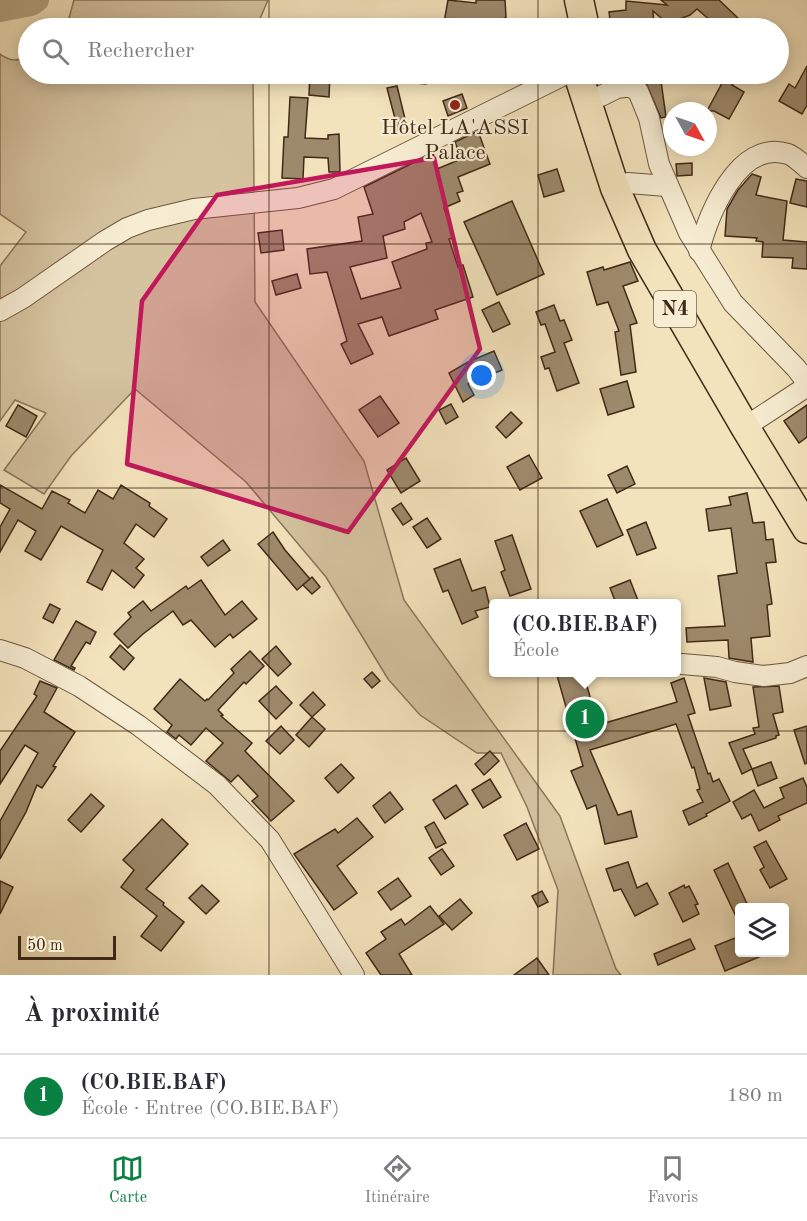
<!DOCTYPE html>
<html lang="fr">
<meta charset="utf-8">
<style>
body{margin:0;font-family:"Old Standard TT",serif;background:#f2f2f3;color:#2b2b33}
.controls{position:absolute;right:18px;bottom:18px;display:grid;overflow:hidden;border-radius:6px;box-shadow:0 3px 15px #0003}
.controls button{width:54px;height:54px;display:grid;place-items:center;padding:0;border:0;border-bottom:2px solid #e1e1e2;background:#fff;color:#2b2b33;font:30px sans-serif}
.compass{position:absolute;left:663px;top:102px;width:54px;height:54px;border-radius:50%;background:#fff;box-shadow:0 3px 15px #0003;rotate:130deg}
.scale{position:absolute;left:18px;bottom:15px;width:98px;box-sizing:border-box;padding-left:6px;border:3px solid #402916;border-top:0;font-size:16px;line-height:21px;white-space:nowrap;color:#402916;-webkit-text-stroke:4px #f7edd3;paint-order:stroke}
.you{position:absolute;left:482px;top:376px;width:21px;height:21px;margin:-15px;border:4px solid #fff;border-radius:50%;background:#1a73e8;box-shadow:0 0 0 9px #1a73e833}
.badge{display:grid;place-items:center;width:39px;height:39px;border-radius:50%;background:#0b8043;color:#fff;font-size:20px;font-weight:700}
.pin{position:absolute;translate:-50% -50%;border:3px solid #fff;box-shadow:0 2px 6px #0006}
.popup{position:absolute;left:489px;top:599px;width:192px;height:78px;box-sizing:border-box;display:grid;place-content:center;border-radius:6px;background:#fff;filter:drop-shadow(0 2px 4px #0005);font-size:20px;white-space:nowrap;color:#7c7c81}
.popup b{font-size:22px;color:#2b2b33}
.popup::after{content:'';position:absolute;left:50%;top:100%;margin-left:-12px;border:12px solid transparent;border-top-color:#fff}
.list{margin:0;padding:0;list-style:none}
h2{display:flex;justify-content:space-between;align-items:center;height:78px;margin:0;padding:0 24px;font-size:26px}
h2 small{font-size:20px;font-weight:400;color:#7c7c81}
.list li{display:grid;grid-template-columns:39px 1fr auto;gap:18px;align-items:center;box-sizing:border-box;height:84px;padding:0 24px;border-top:2px solid #e1e1e2}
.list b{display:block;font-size:22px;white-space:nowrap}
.list p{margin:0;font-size:20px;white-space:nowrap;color:#7c7c81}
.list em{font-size:20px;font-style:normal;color:#7c7c81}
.icon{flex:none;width:33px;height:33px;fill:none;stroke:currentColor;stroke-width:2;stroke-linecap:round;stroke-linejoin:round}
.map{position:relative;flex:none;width:807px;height:975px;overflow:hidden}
.search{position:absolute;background:#fff;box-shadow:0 3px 15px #0003;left:18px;right:18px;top:18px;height:66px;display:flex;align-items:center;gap:15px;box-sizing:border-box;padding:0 21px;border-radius:33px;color:#7c7c81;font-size:22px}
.sheet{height:162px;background:#fff}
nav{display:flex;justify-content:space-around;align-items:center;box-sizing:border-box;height:84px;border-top:2px solid #e1e1e2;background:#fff;font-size:16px;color:#7c7c81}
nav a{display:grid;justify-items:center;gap:3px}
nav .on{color:#0b8043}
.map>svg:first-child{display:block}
.green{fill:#d5c3a0;stroke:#8a765b;stroke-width:1.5}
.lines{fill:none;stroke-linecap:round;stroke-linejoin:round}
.river{stroke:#b6a484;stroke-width:24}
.building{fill:#9d8a6c;stroke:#402916;stroke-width:1.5;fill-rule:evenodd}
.minor-casing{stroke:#6d5840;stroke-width:22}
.highway-casing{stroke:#402916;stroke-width:31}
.minor{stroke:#f7edd3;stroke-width:20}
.highway{stroke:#f3e3bc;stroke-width:28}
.marked{fill:#c2185b;fill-opacity:0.2;stroke:#c2185b;stroke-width:4.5;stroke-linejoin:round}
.grid{fill:none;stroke:#402916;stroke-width:1.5;stroke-opacity:0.55}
.poi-dot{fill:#8f2418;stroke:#f7edd3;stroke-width:2}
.labels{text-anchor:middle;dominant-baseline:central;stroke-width:4.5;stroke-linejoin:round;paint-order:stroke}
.shield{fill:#f7edd3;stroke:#77644f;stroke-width:1.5}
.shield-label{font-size:21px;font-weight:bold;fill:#402916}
.poi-label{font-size:22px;fill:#402916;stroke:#f7edd3}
</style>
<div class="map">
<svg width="807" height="975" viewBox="0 0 807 975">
<rect width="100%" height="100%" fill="#f3e3bc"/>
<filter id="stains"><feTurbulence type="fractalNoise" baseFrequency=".00333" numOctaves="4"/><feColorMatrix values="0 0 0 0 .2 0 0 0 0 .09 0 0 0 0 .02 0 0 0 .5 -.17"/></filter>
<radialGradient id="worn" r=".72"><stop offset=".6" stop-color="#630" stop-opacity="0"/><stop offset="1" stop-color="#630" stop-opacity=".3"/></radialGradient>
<g class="green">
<path d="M 74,0 L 268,0 L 256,28 L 62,28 L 69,18 Z"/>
<path d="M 0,54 C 10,61 17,62 28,56 L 28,74 L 253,74 L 255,302 L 364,461 L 404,600 L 560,816 L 616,969 L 621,975 L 553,975 L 558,890 L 527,807 L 501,753 L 477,753 L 420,715 L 388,679 L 326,577 L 246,482 L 135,389 L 71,456 L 44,494 L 4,470 L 46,413 L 15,400 L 0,421 L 0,266 L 26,232 L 0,214 Z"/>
</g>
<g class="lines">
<path class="river" d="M 0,10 L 31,4 L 37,0"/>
</g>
<g class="building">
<path d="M 448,0 L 476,3 L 476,0 L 505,0 L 506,17 L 503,19 L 504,28 L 443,28 Z"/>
<path d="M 661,0 L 719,0 L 741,21 L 734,28 L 719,28 L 697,9 L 690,15 L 668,24 L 653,11 L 654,28 L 611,28 L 609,12 L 626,10 L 626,1 L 667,5 Z"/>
<path d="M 807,66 L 807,105 L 802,114 L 779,101 L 789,84 L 795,88 Z"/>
<path d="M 310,74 L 330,74 L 329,97 L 309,95 Z"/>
<path d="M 394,74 L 427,74 L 426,84 L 393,81 Z"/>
<path d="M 645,74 L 660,74 L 666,117 L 661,118 L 646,83 Z"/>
<path d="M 727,74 L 740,74 L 732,85 L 744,92 L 729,119 L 714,111 L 707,111 Z"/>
<path d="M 397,86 L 407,127 L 398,130 L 387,88 Z"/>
<path d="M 462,94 L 467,108 L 448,116 L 443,101 Z"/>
<path d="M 290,97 L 308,98 L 305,138 L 328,139 L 328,135 L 339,134 L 340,172 L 329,172 L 328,158 L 304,157 L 303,179 L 282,178 L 284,137 L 288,137 Z"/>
<path d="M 478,131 L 490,164 L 458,177 L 463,191 L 457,193 L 460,201 L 444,208 L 454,238 L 449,239 L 458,267 L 463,265 L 473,297 L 435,310 L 438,319 L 389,336 L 382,317 L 358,324 L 373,354 L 351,364 L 341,344 L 347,341 L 327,272 L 310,274 L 307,249 L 362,241 L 358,217 L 373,214 L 364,187 L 433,153 L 437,169 L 461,159 L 455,142 ZM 421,213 L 432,242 L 426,243 L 427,249 L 392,262 L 401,288 L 361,299 L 350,267 L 387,258 L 383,236 L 405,229 L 404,222 Z"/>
<path d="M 692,163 L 692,175 L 677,176 L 676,164 Z"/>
<path d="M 557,169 L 564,191 L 544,197 L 538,175 Z"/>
<path d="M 752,174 L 761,177 L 756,195 L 787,201 L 783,240 L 807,242 L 807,269 L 792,268 L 793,258 L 762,257 L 763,242 L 756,241 L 757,238 L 725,236 L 727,209 L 738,190 Z"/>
<path d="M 796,179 L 807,181 L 807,207 L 790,203 Z"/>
<path d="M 512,201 L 544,274 L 497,295 L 464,222 Z"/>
<path d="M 282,230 L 284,250 L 261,253 L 258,233 Z"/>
<path d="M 630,262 L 638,281 L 623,286 L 637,323 L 630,325 L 636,372 L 621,375 L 615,332 L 619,331 L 608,302 L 597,305 L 587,272 L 603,267 L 604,270 Z"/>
<path d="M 297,274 L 301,288 L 276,295 L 272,281 Z"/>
<path d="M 499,302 L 510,324 L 493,332 L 482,310 Z"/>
<path d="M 554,305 L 560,321 L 564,320 L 572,340 L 564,343 L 579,383 L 557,391 L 549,368 L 545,369 L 541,357 L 555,352 L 545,324 L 541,325 L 536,312 Z"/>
<path d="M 494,351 L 502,370 L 468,384 L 474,395 L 463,402 L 449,373 L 468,362 Z"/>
<path d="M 627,381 L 634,407 L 608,415 L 600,389 Z"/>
<path d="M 380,396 L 399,423 L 378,437 L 359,410 Z"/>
<path d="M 451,404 L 458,417 L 446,424 L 439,410 Z"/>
<path d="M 18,405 L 37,416 L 26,437 L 6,426 Z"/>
<path d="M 807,405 L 807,437 L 799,443 L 784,421 Z"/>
<path d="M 511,412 L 522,423 L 506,438 L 496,427 Z"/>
<path d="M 529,455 L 542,478 L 520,490 L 507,467 Z"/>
<path d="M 406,458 L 420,481 L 401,493 L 387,470 Z"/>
<path d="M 627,466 L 635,484 L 617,493 L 608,475 Z"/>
<path d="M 0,485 L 42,509 L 52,491 L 70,500 L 68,503 L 85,513 L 98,490 L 113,499 L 121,485 L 150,503 L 149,506 L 167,519 L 154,537 L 136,524 L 124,543 L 144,559 L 136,568 L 144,575 L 134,588 L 112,570 L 102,590 L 87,582 L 103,550 L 61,526 L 41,560 L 25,551 L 36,531 L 18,520 L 0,552 L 0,527 L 10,509 L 0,503 Z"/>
<path d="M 747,493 L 753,523 L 764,522 L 766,540 L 773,539 L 776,562 L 766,563 L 772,604 L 767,605 L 770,636 L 751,638 L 753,662 L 729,658 L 728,640 L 687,642 L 686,628 L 725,626 L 718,576 L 737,573 L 731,528 L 709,531 L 706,509 L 731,505 L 729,497 Z"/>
<path d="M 607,499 L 623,535 L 597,547 L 580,511 Z"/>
<path d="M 401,503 L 412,519 L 403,525 L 392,509 Z"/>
<path d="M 427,518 L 441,539 L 427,548 L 413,527 Z"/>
<path d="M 646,522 L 656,548 L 637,555 L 627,530 Z"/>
<path d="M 273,532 L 285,550 L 310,579 L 297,590 L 258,544 Z"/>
<path d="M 512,535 L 531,589 L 510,596 L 501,572 L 505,570 L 495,541 Z"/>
<path d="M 223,540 L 230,550 L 208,566 L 201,557 Z"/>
<path d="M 460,559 L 472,591 L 485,587 L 490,607 L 475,611 L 478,617 L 462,624 L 448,590 L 443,592 L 434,569 Z"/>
<path d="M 312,577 L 320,587 L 312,594 L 303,585 Z"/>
<path d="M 201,580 L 225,615 L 242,601 L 257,619 L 233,638 L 230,634 L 215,647 L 191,620 L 183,625 L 173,611 L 143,634 L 128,648 L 114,634 L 131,617 L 128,613 L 143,601 L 151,611 L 186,586 L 188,589 Z"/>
<path d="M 630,580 L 639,603 L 616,603 L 610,588 Z"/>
<path d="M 50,604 L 60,609 L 53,623 L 43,618 Z"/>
<path d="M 76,621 L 96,632 L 90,644 L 86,642 L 71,666 L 75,668 L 74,670 L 54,660 Z"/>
<path d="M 120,645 L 134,658 L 124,670 L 110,657 Z"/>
<path d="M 276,646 L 291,664 L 278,676 L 262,659 Z"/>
<path d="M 250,651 L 264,666 L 246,684 L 244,682 L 218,710 L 223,715 L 221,716 L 252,743 L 245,751 L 294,801 L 271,821 L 252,801 L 258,796 L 238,775 L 231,782 L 206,761 L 223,743 L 206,728 L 191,745 L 179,735 L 176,739 L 167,732 L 172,725 L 154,709 L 180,679 L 205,701 L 207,699 L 208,700 L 234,673 L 231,669 Z"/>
<path d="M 372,672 L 380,681 L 372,688 L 364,679 Z"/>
<path d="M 556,672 L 583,672 L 598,725 L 677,702 L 671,683 L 684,678 L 695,713 L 688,715 L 708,774 L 710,773 L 713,782 L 719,779 L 730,801 L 706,814 L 707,816 L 689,825 L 683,811 L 703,802 L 697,790 L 700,789 L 694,767 L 692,768 L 676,724 L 590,750 L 618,815 L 631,811 L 637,837 L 605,844 L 596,805 L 587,809 L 571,771 L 583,766 Z"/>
<path d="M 704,678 L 726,682 L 731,706 L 710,710 Z"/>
<path d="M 40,681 L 57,688 L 44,712 L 75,732 L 53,766 L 56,767 L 42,788 L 37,785 L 26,812 L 0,859 L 0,821 L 38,753 L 25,745 L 0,784 L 0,751 L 37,696 L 34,694 Z"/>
<path d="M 276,686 L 292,703 L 276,719 L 259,701 Z"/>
<path d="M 779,686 L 783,712 L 773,714 L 779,735 L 776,736 L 776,738 L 743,749 L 752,769 L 742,774 L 729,743 L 755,734 L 753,728 L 759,727 L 753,687 Z"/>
<path d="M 313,692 L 325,705 L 312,717 L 300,705 Z"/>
<path d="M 312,717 L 325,729 L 309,747 L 296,735 Z"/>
<path d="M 281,726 L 294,740 L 280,754 L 266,741 Z"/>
<path d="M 807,726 L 807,763 L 805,764 L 794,730 Z"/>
<path d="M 490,751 L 499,761 L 484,775 L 475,764 Z"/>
<path d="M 771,762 L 777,778 L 758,786 L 752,769 Z"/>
<path d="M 341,764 L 354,778 L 338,793 L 325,778 Z"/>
<path d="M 803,778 L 807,787 L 807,803 L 778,816 L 780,820 L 759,831 L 751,814 L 742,819 L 733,802 L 754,790 L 764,808 L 784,798 L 780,788 Z"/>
<path d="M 490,779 L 501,797 L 483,808 L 472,790 Z"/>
<path d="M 456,785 L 468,804 L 445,819 L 433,800 Z"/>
<path d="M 390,792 L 403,809 L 385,823 L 373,806 Z"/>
<path d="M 91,794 L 104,806 L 81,832 L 68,820 Z"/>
<path d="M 357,818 L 373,837 L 337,866 L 357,893 L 334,910 L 294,854 L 335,829 L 338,833 Z"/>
<path d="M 162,819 L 188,844 L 146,889 L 164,903 L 163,905 L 184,922 L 161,951 L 141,936 L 157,916 L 121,887 L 134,870 L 123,860 Z"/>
<path d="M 434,822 L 446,843 L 436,848 L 425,827 Z"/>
<path d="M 526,823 L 539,849 L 517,860 L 504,835 Z"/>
<path d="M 766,841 L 787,879 L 770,888 L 760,870 L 764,867 L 754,847 Z"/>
<path d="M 442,849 L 454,866 L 441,875 L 429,858 Z"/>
<path d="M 628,862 L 637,888 L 647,883 L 658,904 L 635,916 L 621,889 L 614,891 L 606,869 Z"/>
<path d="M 728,863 L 749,908 L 740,908 L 740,925 L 714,870 Z"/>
<path d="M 398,878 L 411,896 L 391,910 L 378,892 Z"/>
<path d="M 0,881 L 13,887 L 0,914 Z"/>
<path d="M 202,885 L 219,901 L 206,914 L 189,898 Z"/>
<path d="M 684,885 L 685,888 L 689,886 L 698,904 L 695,905 L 699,914 L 683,922 L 669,893 Z"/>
<path d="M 542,891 L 548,902 L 538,907 L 532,896 Z"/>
<path d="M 460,899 L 472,913 L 452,930 L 439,916 Z"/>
<path d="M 430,906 L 444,924 L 399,954 L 412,975 L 381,975 L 366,953 L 386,939 L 381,932 L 401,919 L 405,925 Z"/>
<path d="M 740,936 L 740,952 L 769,953 L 725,971 L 715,946 Z"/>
<path d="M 690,939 L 695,949 L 658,965 L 654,954 Z"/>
<path d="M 537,958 L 549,975 L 514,975 Z"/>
</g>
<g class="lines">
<g class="minor-casing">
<g id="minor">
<path d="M 601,96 L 617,88 L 624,87 L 631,87 L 638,91 L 649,118 L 659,164 L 689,233 L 733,303 L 796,368 L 803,377 L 807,388"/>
<path d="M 628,183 L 667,186"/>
<path d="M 699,251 C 708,216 738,138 788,154 C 794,156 801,163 807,168"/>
<path d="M 0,311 L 23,298 L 105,241 L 127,228 L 148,220 L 194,209 L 298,198 L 334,189 L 566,74"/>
<path d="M 745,427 L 806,387"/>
<path d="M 0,650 L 25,658 L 79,686 L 138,725 L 217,785 L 270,840 L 354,975"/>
<path d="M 682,664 L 717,667 L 735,672 L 764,676 L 790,673 L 807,666"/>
</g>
</g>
<g class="highway-casing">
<g id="highway">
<path d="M 579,0 L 585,28"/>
<path d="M 578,74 L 615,188 L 642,250 L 745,427 L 807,529"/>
</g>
</g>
<use href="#minor" class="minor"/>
<use href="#highway" class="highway"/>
</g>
<path class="marked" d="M 434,158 L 480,349 L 348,532 L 127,464 L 142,301 L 217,195 Z"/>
<path class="grid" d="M 269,0 L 269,28M 538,0 L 538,28M 269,74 L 269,975M 538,74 L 538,975M 0,244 L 807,244M 0,488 L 807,488M 0,731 L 807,731"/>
<circle class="poi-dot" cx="455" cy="105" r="6"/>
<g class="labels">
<rect class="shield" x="654" y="291" width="42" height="36" rx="4.5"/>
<g class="shield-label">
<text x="675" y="309">N4</text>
</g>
<g class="poi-label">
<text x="455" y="128">Hôtel LA'ASSI<tspan x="455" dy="25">Palace</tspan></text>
</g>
</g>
<rect width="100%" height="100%" filter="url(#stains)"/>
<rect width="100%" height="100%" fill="url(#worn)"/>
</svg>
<div class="controls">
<button><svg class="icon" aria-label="layers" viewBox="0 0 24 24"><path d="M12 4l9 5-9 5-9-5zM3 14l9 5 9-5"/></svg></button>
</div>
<svg class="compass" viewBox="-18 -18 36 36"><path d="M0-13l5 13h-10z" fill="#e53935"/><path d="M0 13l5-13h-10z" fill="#7c7c81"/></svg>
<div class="scale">50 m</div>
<div class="you"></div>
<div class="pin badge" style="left:585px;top:719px">1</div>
<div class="popup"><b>(CO.BIE.BAF)</b>École</div>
<div class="search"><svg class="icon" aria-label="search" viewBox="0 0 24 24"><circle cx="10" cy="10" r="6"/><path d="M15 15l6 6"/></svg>Rechercher</div>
</div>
<section class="sheet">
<h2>À proximité<small></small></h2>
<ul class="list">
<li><span class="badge">1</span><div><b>(CO.BIE.BAF)</b><p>École · Entree (CO.BIE.BAF)</p></div><em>180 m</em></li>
</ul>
</section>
<nav>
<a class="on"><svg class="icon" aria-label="map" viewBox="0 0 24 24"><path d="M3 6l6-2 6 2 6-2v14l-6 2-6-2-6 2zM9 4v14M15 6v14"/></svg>Carte</a>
<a><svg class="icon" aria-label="directions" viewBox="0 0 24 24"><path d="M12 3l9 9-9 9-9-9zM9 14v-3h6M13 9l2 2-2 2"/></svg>Itinéraire</a>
<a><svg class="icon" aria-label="saved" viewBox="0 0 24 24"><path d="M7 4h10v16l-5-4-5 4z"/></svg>Favoris</a>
</nav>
